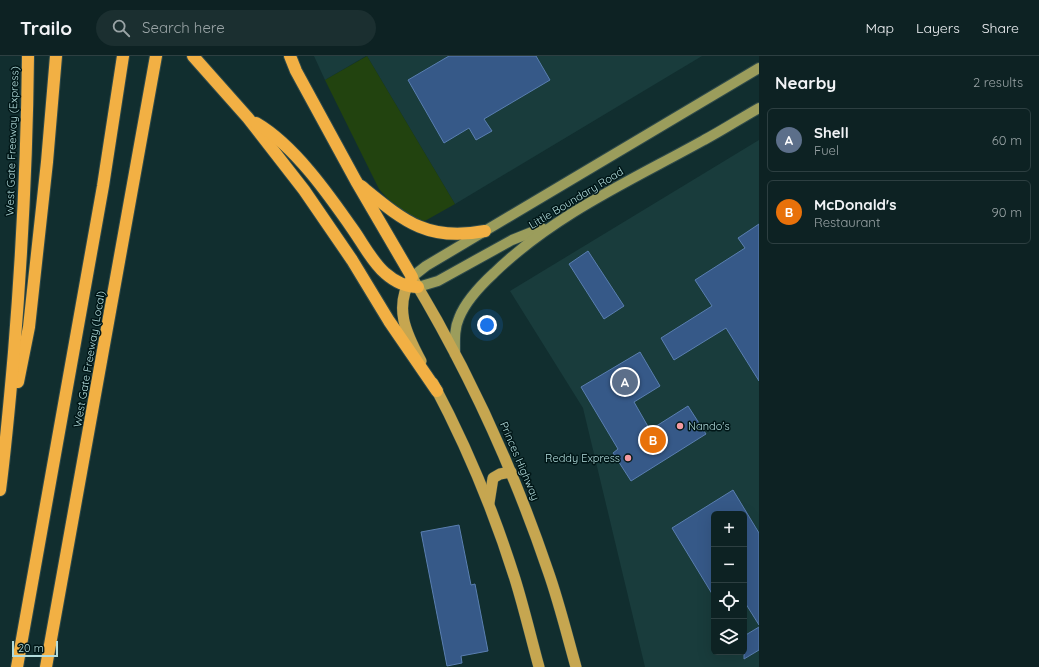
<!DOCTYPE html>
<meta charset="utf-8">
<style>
body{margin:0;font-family:Quicksand,sans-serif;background:#1b2f30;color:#f1f3f6}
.controls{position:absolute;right:12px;bottom:12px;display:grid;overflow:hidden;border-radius:6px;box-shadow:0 4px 16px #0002}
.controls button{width:36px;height:36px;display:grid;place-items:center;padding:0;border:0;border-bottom:1px solid #2d3f41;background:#0d2223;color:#f1f3f6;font:20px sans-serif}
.scale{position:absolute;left:12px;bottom:10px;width:46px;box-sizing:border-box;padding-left:4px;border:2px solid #b3dddd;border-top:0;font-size:11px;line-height:14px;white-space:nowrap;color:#b3dddd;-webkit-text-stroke:3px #001617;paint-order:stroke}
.you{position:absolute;left:487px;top:269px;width:14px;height:14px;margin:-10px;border:3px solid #fff;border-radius:50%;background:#1a73e8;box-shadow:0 0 0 6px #1a73e833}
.badge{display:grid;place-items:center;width:26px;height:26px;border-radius:50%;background:#bca0f2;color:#fff;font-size:13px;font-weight:700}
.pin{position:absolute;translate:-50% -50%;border:2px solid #fff;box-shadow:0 1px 4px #0006}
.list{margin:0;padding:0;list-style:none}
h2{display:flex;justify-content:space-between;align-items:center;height:52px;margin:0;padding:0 16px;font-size:17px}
h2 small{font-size:13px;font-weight:400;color:#9aa4a6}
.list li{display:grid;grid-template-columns:26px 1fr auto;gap:12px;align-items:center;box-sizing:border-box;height:64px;margin:0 8px 8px;padding:0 8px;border:1px solid #2d3f41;border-radius:6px}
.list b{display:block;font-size:15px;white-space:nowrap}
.list p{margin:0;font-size:13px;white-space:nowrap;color:#9aa4a6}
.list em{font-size:13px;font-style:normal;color:#9aa4a6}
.icon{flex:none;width:22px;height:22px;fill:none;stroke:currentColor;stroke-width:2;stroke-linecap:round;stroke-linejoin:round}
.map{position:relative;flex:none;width:759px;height:611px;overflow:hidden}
header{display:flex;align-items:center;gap:24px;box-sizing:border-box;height:56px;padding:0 20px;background:#0d2223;border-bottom:1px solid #2d3f41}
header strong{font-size:19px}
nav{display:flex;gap:22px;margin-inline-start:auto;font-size:14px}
.search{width:280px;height:36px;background:#1b2f30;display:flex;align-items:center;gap:10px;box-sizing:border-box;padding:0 14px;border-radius:22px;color:#9aa4a6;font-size:15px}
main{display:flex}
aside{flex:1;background:#0d2223}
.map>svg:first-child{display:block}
.built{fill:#193c3c;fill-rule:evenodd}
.green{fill:#22430f}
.building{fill:#365988;stroke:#5a7fb1}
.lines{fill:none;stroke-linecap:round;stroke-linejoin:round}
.primary-casing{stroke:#2f4a4a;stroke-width:12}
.trunk-casing{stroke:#2f4a4a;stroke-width:12}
.motorway-casing{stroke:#2f4a4a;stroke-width:14}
.primary{stroke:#9b9d5c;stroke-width:10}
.trunk{stroke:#c6a650;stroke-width:11}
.motorway{stroke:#f2b044;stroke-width:12}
.poi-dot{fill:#f49aa0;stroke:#001617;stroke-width:1.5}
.labels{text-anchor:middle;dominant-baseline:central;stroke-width:3;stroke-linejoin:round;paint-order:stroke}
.street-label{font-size:11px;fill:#b3dddd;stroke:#001617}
.poi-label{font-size:11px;fill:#b3dddd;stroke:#001617;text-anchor:start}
</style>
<header>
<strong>Trailo</strong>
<div class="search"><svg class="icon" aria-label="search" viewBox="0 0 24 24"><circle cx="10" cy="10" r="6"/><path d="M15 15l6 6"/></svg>Search here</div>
<nav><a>Map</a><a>Layers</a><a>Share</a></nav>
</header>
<main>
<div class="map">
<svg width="759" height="611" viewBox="0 0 759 611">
<rect width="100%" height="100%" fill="#112e2f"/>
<g class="built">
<path d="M 314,0 L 366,0 L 325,24 Z"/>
<path d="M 367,0 L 702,0 L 455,148 Z"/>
<path d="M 759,84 L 759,611 L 645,611 L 583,352 L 510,235 ZM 714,458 L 744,458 L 744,596 L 714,596 Z"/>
</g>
<path class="green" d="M 367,0 L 455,148 L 423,166 L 396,152 L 379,133 L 325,24 Z"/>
<g class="building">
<path d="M 449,0 L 536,0 L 550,24 L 484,63 L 492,75 L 476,84 L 469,72 L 444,87 L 408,24 Z"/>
<path d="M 759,168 L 759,325 L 726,272 L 674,304 L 661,282 L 712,250 L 695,224 L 745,192 L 738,182 Z"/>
<path d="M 588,195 L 624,250 L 604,263 L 569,208 Z"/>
<path d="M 640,296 L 660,330 L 634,346 L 650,374 L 688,350 L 706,378 L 631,425 L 613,397 L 618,393 L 581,331 Z"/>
<path d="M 733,434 L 759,477 L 759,569 L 744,545 L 744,458 L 714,458 L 714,541 L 672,472 Z"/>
<path d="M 459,469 L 471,529 L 475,528 L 488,595 L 461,600 L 462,607 L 447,610 L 421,476 Z"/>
<path d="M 759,571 L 759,594 L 744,603 L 744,580 Z"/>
</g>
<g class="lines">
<g class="primary-casing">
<g id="primary">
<path d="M 412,221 L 426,210 L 759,12"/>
<path d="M 418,231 L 438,225 L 512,184 L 542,172"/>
<path d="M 455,298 C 455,285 454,273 459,262 C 466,244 481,229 494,217 C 555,158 632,124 704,84 C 723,74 741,62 759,52"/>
</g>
</g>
<g class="trunk-casing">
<g id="trunk">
<path d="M 421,305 C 406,277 393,251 412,221 C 468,314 513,412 548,515 C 559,546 567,579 576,611"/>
<path d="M 433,327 C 466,389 494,456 515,523 C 524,552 531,582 539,611"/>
<path d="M 489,447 L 493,422 L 500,418 L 511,416"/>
</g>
</g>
<g class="motorway-casing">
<g id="motorway">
<path d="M 193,0 L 248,62 L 304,134 L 352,204 L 389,265 L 437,335"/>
<path d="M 290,0 L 296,15 L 356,125 L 412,221"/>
<path d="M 256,67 C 294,89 329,139 354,175 C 363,188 373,207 385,217 C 394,225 406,231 418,231"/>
<path d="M 361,130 C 404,165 427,186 485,175"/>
<path d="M 18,326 L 29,271 L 47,106 L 56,0"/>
<path d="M 0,434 C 6,388 10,342 14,296 C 22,197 27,99 28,0"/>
<path d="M 17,611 L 103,130 L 123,0"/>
<path d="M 46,611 L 156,0"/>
</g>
</g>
<use href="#primary" class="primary"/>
<use href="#trunk" class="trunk"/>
<use href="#motorway" class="motorway"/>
</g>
<g class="poi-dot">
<circle cx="680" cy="370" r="4"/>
<circle cx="628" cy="402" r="4"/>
</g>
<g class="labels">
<g class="street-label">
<text transform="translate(12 85) rotate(-88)">West Gate Freeway (Express)</text>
<text transform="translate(576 142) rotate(-31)">Little Boundary Road</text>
<text transform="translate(89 303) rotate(-80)">West Gate Freeway (Local)</text>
<text transform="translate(520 405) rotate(67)">Princes Highway</text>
</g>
<g class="poi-label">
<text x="688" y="370">Nando's</text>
<text x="620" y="402" text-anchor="end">Reddy Express</text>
</g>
</g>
</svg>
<div class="controls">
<button>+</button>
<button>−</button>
<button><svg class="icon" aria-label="locate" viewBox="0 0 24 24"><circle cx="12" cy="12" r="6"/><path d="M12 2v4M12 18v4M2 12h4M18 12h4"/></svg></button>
<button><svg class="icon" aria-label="layers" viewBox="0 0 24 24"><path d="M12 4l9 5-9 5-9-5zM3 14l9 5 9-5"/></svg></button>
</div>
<div class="scale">20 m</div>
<div class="you"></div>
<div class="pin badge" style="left:625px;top:326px;background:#5c6f8a">A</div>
<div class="pin badge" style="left:653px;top:384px;background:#e8710a">B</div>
</div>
<aside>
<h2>Nearby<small>2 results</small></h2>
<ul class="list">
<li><span class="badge" style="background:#5c6f8a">A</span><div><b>Shell</b><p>Fuel</p></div><em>60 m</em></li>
<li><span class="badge" style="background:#e8710a">B</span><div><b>McDonald's</b><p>Restaurant</p></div><em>90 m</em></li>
</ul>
</aside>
</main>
